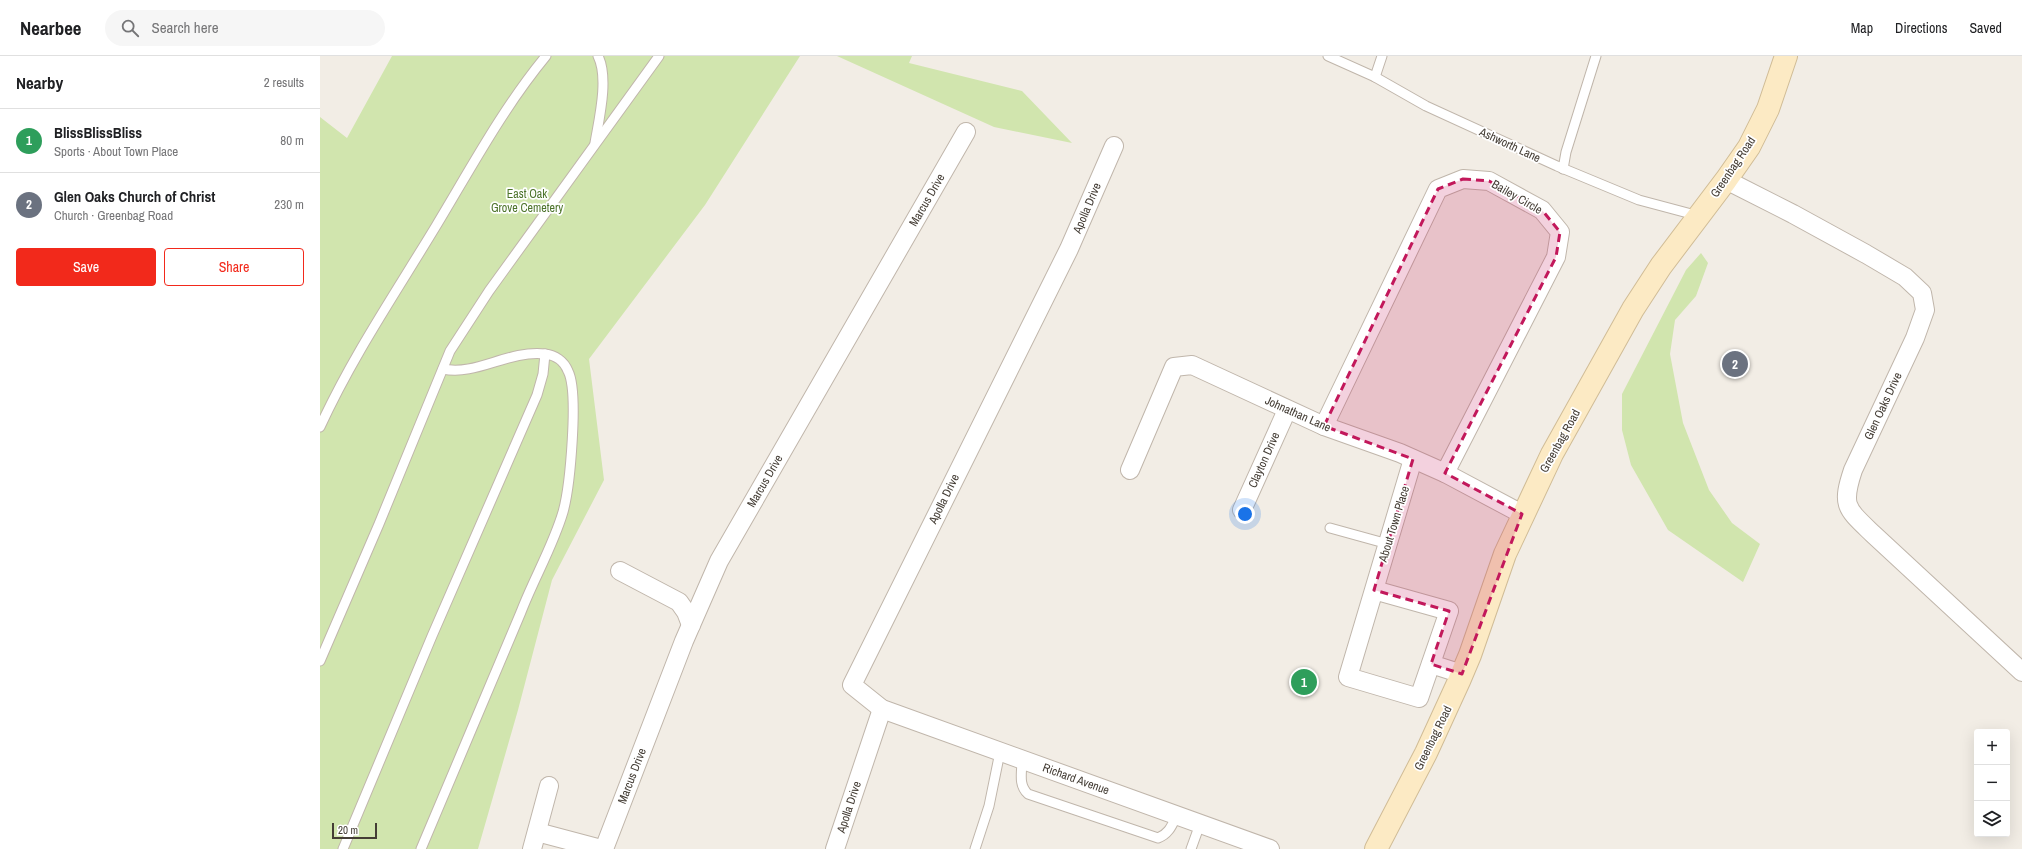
<!DOCTYPE html>
<meta charset="utf-8">
<style>
body{margin:0;font-family:"Archivo Narrow",sans-serif;background:#f6f6f6;color:#202124}
.controls{position:absolute;right:12px;bottom:12px;display:grid;overflow:hidden;border-radius:4px;box-shadow:0 4px 16px #0002}
.controls button{width:36px;height:36px;display:grid;place-items:center;padding:0;border:0;border-bottom:1px solid #e0e0e0;background:#fff;color:#202124;font:20px sans-serif}
.scale{position:absolute;left:12px;bottom:10px;width:45px;box-sizing:border-box;padding-left:4px;border:2px solid #443d35;border-top:0;font-size:11px;line-height:14px;white-space:nowrap;color:#443d35;-webkit-text-stroke:3px #fff;paint-order:stroke}
.you{position:absolute;left:925px;top:458px;width:14px;height:14px;margin:-10px;border:3px solid #fff;border-radius:50%;background:#1a73e8;box-shadow:0 0 0 6px #1a73e833}
.badge{display:grid;place-items:center;width:26px;height:26px;border-radius:50%;background:#f2291b;color:#fff;font-size:13px;font-weight:700}
.pin{position:absolute;translate:-50% -50%;border:2px solid #fff;box-shadow:0 1px 4px #0006}
.list{margin:0;padding:0;list-style:none}
h2{display:flex;justify-content:space-between;align-items:center;height:52px;margin:0;padding:0 16px;font-size:17px}
h2 small{font-size:13px;font-weight:400;color:#757577}
.list li{display:grid;grid-template-columns:26px 1fr auto;gap:12px;align-items:center;box-sizing:border-box;height:64px;padding:0 16px;border-top:1px solid #e0e0e0}
.list b{display:block;font-size:15px;white-space:nowrap}
.list p{margin:0;font-size:13px;white-space:nowrap;color:#757577}
.list em{font-size:13px;font-style:normal;color:#757577}
.actions{display:flex;gap:8px;padding:12px 16px}
.actions a{flex:1;padding:9px 0;border:1px solid #f2291b;border-radius:4px;text-align:center;font-size:14px;color:#f2291b}
.actions .main{background:#f2291b;color:#fff}
.icon{flex:none;width:22px;height:22px;fill:none;stroke:currentColor;stroke-width:2;stroke-linecap:round;stroke-linejoin:round}
.map{position:relative;flex:none;width:1702px;height:793px;overflow:hidden}
header{display:flex;align-items:center;gap:24px;box-sizing:border-box;height:56px;padding:0 20px;background:#fff;border-bottom:1px solid #e0e0e0}
header strong{font-size:19px}
nav{display:flex;gap:22px;margin-inline-start:auto;font-size:14px}
.search{width:280px;height:36px;background:#f6f6f6;display:flex;align-items:center;gap:10px;box-sizing:border-box;padding:0 14px;border-radius:22px;color:#757577;font-size:15px}
main{display:flex}
aside{flex:1;background:#fff}
.map>svg:first-child{display:block}
.green{fill:#d1e5ae}
.lines{fill:none;stroke-linecap:round;stroke-linejoin:round}
.lane-casing{stroke:#c0b6ab;stroke-width:11}
.street-casing{stroke:#c0b6ab;stroke-width:20}
.secondary-casing{stroke:#d0bc96;stroke-width:24}
.lane{stroke:#fff;stroke-width:9}
.street{stroke:#fff;stroke-width:18}
.secondary{stroke:#fceac4;stroke-width:22}
.marked{fill:#c2185b;fill-opacity:0.2;stroke:#c2185b;stroke-width:3;stroke-dasharray:8 5;stroke-linejoin:round}
.labels{text-anchor:middle;dominant-baseline:central;stroke-width:3.5;stroke-linejoin:round;paint-order:stroke}
.street-label{font-size:12px;fill:#443d35;stroke:#fff}
.park-label{font-size:12px;fill:#4c732a;stroke:#fff}
</style>
<header>
<strong>Nearbee</strong>
<div class="search"><svg class="icon" aria-label="search" viewBox="0 0 24 24"><circle cx="10" cy="10" r="6"/><path d="M15 15l6 6"/></svg>Search here</div>
<nav><a>Map</a><a>Directions</a><a>Saved</a></nav>
</header>
<main>
<aside>
<h2>Nearby<small>2 results</small></h2>
<ul class="list">
<li><span class="badge" style="background:#2e9e5b">1</span><div><b>BlissBlissBliss</b><p>Sports · About Town Place</p></div><em>80 m</em></li>
<li><span class="badge" style="background:#6b7280">2</span><div><b>Glen Oaks Church of Christ</b><p>Church · Greenbag Road</p></div><em>230 m</em></li>
</ul>
<div class="actions"><a class="main">Save</a><a>Share</a></div>
</aside>
<div class="map">
<svg width="1702" height="793" viewBox="0 0 1702 793">
<rect width="100%" height="100%" fill="#f2ede5"/>
<g class="green">
<path d="M 72,0 L 480,0 L 385,149 L 269,303 L 284,424 L 232,524 L 198,654 L 158,793 L 0,793 L 0,61 L 27,82 Z"/>
<path d="M 517,0 L 592,0 L 589,7 L 702,35 L 752,87 L 674,71 Z"/>
<path d="M 1381,197 L 1388,207 L 1376,240 L 1355,264 L 1350,298 L 1363,367 L 1389,434 L 1412,467 L 1440,488 L 1423,526 L 1348,474 L 1311,409 L 1302,374 L 1302,338 L 1366,214 Z"/>
</g>
<g class="lines">
<g class="lane-casing">
<g id="lane">
<path d="M 1008,0 L 1055,21 L 1106,50 L 1237,110 L 1319,144 L 1379,160"/>
<path d="M 1055,21 L 1062,0"/>
<path d="M 275,87 C 279,63 289,22 278,0"/>
<path d="M 1243,113 L 1246,96 L 1276,0"/>
<path d="M 123,313 C 157,320 187,294 225,298"/>
<path d="M 0,371 C 32,301 76,236 116,170 C 151,112 183,52 226,0"/>
<path d="M 1010,472 L 1068,488"/>
<path d="M 0,605 L 59,468 L 130,295 L 169,235 L 339,0"/>
<path d="M 702,704 C 702,716 698,729 708,738 L 838,782 C 849,778 852,769 857,759"/>
<path d="M 23,793 L 112,580 L 217,339 L 223,318 L 225,298 C 235,299 244,305 248,315 C 259,336 250,431 243,456 C 233,490 214,522 201,556 C 168,635 134,714 101,793"/>
<path d="M 655,793 L 669,750 L 680,696"/>
<path d="M 871,793 L 880,768"/>
</g>
</g>
<g class="street-casing">
<g id="street">
<path d="M 794,90 L 749,193 L 532,629 L 562,653 L 950,793"/>
<path d="M 1406,124 L 1473,158 L 1546,198 L 1585,221 L 1602,237 L 1605,254 L 1595,282 L 1533,414 C 1521,450 1526,452 1553,478 L 1702,616"/>
<path d="M 1004,370 L 1118,133 L 1143,123 L 1169,125 L 1222,154 L 1240,176 L 1236,201 L 1125,417"/>
<path d="M 810,414 L 854,311 L 872,309 L 1004,370 L 1080,397 L 1125,417 L 1202,458"/>
<path d="M 922,454 L 967,354"/>
<path d="M 300,515 L 359,546 L 366,556 L 371,569"/>
<path d="M 1054,534 L 1129,555 L 1099,642 L 1028,621 L 1093,403"/>
<path d="M 1111,608 L 1142,618"/>
<path d="M 217,776 L 281,793"/>
<path d="M 212,793 L 229,730"/>
<path d="M 284,793 L 364,585 L 399,505 L 646,76"/>
<path d="M 515,793 L 562,653"/>
</g>
</g>
<g class="secondary-casing">
<path id="secondary" d="M 1056,793 L 1106,697 L 1139,625 L 1150,599 L 1185,498 L 1232,398 L 1313,253 L 1341,210 L 1406,124 L 1429,91 L 1448,53 L 1466,0"/>
</g>
<use href="#lane" class="lane"/>
<use href="#street" class="street"/>
<use href="#secondary" class="secondary"/>
</g>
<path class="marked" d="M 1143,123 L 1169,125 L 1222,154 L 1240,176 L 1236,201 L 1125,417 L 1202,458 L 1142,618 L 1111,608 L 1129,555 L 1054,534 L 1093,403 L 1004,370 L 1118,133 Z"/>
<g class="labels">
<g class="street-label">
<text transform="translate(1190 89) rotate(25)">Ashworth Lane</text>
<text transform="translate(1413 111) rotate(-56)">Greenbag Road</text>
<text transform="translate(1197 141) rotate(30)">Bailey Circle</text>
<text transform="translate(607 144) rotate(-60)">Marcus Drive</text>
<text transform="translate(767 152) rotate(-67)">Apolla Drive</text>
<text transform="translate(1563 350) rotate(-65)">Glen Oaks Drive</text>
<text transform="translate(978 358) rotate(24)">Johnathan Lane</text>
<text transform="translate(1240 385) rotate(-61)">Greenbag Road</text>
<text transform="translate(944 404) rotate(-66)">Clayton Drive</text>
<text transform="translate(445 425) rotate(-60)">Marcus Drive</text>
<text transform="translate(624 443) rotate(-64)">Apolla Drive</text>
<text transform="translate(1074 468) rotate(-73)">About Town Place</text>
<text transform="translate(1113 682) rotate(-64)">Greenbag Road</text>
<text transform="translate(312 720) rotate(-69)">Marcus Drive</text>
<text transform="translate(756 723) rotate(20)">Richard Avenue</text>
<text transform="translate(529 751) rotate(-72)">Apolla Drive</text>
</g>
<g class="park-label">
<text x="207" y="138">East Oak<tspan x="207" dy="14">Grove Cemetery</tspan></text>
</g>
</g>
</svg>
<div class="controls">
<button>+</button>
<button>−</button>
<button><svg class="icon" aria-label="layers" viewBox="0 0 24 24"><path d="M12 4l9 5-9 5-9-5zM3 14l9 5 9-5"/></svg></button>
</div>
<div class="scale">20 m</div>
<div class="you"></div>
<div class="pin badge" style="left:984px;top:626px;background:#2e9e5b">1</div>
<div class="pin badge" style="left:1415px;top:308px;background:#6b7280">2</div>
</div>
</main>
